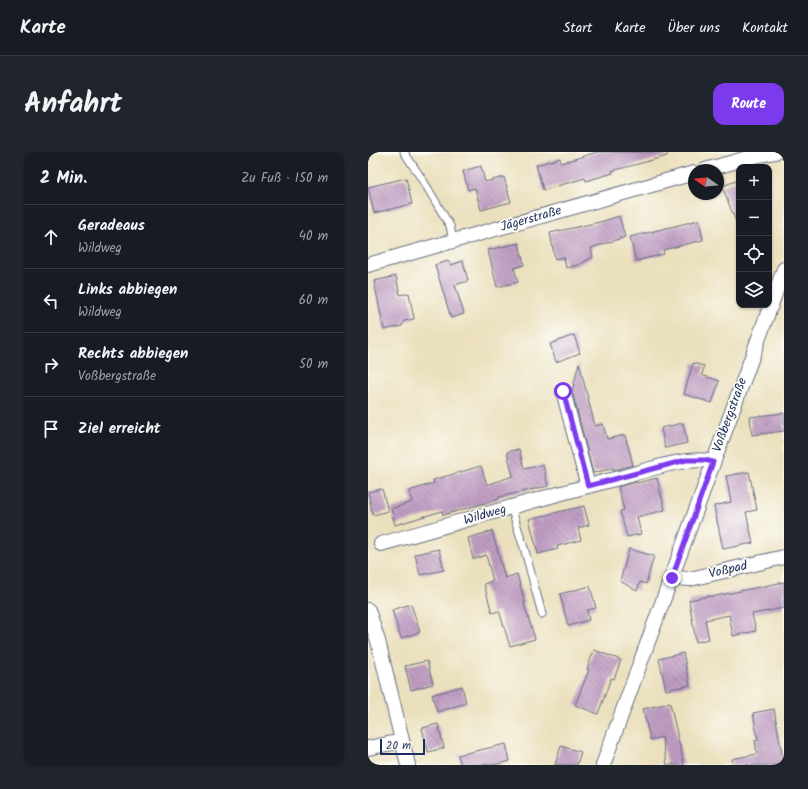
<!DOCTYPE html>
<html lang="de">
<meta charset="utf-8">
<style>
body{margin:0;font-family:Kalam,sans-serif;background:#20242c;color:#f1f3f6}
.controls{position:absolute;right:12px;top:12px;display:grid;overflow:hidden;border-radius:8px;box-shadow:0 1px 3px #0004}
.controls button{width:36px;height:36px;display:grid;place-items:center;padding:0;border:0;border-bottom:1px solid #363941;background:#171b24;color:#f1f3f6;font:20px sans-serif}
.compass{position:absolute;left:320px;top:12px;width:36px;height:36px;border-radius:50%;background:#171b24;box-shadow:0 1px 3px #0004;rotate:284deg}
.scale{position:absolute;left:12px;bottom:10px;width:45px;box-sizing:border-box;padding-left:4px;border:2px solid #1b2f5e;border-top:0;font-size:11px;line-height:14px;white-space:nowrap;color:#1b2f5e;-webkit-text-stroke:3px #fdfcf7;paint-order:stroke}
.stop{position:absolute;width:12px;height:12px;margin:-9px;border:3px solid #7c3aed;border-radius:50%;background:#fff}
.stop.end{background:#7c3aed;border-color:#fff;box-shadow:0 1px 4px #0008}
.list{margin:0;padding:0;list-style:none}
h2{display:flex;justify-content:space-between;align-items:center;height:52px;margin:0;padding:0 16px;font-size:17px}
h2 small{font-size:13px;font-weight:400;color:#9ea1a6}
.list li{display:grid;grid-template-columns:26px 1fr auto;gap:12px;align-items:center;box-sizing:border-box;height:64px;padding:0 16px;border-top:1px solid #363941}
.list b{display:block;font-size:15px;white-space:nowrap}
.list p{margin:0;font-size:13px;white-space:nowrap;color:#9ea1a6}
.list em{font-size:13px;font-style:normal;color:#9ea1a6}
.icon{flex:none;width:22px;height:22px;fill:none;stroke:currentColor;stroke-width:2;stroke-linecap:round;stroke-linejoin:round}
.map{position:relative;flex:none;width:416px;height:613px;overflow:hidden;border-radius:12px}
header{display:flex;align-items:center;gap:24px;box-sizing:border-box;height:56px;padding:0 20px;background:#171b24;border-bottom:1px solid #363941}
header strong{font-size:19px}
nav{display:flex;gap:22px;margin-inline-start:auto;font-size:14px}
.intro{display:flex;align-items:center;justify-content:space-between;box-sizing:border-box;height:96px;padding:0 24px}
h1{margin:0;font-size:28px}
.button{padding:10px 18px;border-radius:12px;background:#7c3aed;color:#fff;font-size:14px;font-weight:700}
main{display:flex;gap:24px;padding:0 24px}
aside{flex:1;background:#171b24;border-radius:12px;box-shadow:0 1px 3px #0004}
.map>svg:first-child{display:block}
.building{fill:url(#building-back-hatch)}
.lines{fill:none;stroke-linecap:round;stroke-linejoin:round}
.service-casing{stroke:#646d7f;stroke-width:9}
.minor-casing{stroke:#646d7f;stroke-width:16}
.service{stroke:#fff;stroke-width:7}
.minor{stroke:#fff;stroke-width:14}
.route{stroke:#7c3aed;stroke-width:5}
.labels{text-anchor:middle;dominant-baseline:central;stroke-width:3.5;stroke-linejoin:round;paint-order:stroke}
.street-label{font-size:13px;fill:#1b2f5e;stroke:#fdfcf7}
</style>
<header>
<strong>Karte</strong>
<nav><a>Start</a><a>Karte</a><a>Über uns</a><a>Kontakt</a></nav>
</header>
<div class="intro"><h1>Anfahrt</h1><a class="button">Route</a></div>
<main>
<aside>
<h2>2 Min.<small>Zu Fuß · 150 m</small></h2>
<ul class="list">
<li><svg class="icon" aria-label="ahead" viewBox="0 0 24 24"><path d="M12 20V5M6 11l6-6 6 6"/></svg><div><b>Geradeaus</b><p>Wildweg</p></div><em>40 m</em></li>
<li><svg class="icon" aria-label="left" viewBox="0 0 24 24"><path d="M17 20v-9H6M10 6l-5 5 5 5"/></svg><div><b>Links abbiegen</b><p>Wildweg</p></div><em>60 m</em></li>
<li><svg class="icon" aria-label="right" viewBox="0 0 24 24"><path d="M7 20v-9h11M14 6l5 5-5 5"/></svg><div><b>Rechts abbiegen</b><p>Voßbergstraße</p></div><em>50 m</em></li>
<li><svg class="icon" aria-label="arrive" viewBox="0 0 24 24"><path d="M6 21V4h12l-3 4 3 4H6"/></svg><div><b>Ziel erreicht</b></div></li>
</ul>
</aside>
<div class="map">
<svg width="416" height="613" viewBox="0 0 416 613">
<defs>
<pattern id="building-back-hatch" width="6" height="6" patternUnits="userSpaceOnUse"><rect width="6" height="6" fill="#c09dc3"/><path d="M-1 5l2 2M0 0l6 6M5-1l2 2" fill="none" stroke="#9b80a2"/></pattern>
</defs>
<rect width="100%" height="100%" fill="#fdfcf7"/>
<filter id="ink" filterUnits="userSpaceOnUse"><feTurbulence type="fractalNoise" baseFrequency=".025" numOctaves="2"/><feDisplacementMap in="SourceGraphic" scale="8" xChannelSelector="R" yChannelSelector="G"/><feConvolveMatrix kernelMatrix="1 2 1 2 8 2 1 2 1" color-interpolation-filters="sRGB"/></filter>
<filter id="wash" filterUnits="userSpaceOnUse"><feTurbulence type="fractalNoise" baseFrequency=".012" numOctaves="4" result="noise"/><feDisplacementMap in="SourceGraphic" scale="16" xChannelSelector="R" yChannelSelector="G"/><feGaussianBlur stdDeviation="0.9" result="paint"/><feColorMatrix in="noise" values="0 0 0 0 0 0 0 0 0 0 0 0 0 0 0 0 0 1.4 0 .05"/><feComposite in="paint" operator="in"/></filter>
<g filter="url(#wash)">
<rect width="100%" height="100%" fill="#ebe0bd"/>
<g id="blocks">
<g class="building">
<path d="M 229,0 L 299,0 L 299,4 L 244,19 L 245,21 L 218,29 L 217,26 L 175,38 L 168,13 L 192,6 L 193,11 Z"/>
<path d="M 113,14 L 117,30 L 136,25 L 143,50 L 113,58 L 107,36 L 100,38 L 95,19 Z"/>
<path d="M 38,26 L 44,52 L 6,61 L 0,35 Z"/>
<path d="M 371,28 L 371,75 L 370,75 L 354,34 Z"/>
<path d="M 251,64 L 257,85 L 223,96 L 225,105 L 210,113 L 198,116 L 196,105 L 187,107 L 182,81 L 236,69 Z"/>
<path d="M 331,68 L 335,88 L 295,98 L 296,102 L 268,109 L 262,85 Z"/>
<path d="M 151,91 L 156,113 L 146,116 L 150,130 L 129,135 L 120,98 Z"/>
<path d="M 80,109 L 83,113 L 95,109 L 100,129 L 87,133 L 96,162 L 83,166 L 67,113 Z"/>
<path d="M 28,124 L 32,143 L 41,141 L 46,167 L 36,169 L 34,174 L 16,178 L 6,129 Z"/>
<path d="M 206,183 L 212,201 L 188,210 L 182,192 Z"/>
<path d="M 211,211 L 227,274 L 235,272 L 239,287 L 257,283 L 265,313 L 246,318 L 246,316 L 225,321 L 204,239 Z"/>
<path d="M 325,211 L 336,214 L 334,223 L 351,229 L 344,251 L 316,242 Z"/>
<path d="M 416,261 L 416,279 L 384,283 L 382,265 Z"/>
<path d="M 315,271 L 319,291 L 297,296 L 293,276 Z"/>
<path d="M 151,297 L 156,317 L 175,313 L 180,334 L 131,345 L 131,347 L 75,363 L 74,359 L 27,373 L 23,357 L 44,350 L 41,339 L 66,331 L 65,328 L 113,314 L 119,333 L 145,324 L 139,300 Z"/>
<path d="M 381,320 L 389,358 L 378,360 L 385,391 L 355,397 L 346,354 L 363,350 L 358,324 Z"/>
<path d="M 289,326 L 297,358 L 269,365 L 273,382 L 259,385 L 252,359 L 256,358 L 250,335 L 269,330 L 269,331 Z"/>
<path d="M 14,337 L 20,359 L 5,363 L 0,340 Z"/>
<path d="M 216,354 L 221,373 L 210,376 L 213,388 L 189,394 L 190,397 L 170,402 L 161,367 Z"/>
<path d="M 124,379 L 137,426 L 149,422 L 157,451 L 156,452 L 167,487 L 142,494 L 131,459 L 124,461 L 116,432 L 125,429 L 118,403 L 105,407 L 100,386 Z"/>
<path d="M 71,397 L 76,418 L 52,423 L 47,402 Z"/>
<path d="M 261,397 L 286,404 L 278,432 L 272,430 L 269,439 L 252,429 Z"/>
<path d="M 416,430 L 416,456 L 384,462 L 388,479 L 365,484 L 361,463 L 337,468 L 341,487 L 328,490 L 321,448 L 343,444 L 343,445 Z"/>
<path d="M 222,434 L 228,456 L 219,458 L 221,468 L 200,474 L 192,442 Z"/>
<path d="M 43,452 L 52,480 L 33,486 L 24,458 Z"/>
<path d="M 226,498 L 253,508 L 246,527 L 243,526 L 230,562 L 207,553 L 221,518 L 219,517 Z"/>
<path d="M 315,501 L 322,533 L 298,538 L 291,507 Z"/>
<path d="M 59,509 L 65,532 L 43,538 L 37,514 Z"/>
<path d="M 94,534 L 98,551 L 69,560 L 64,543 Z"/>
<path d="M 302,551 L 316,613 L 299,613 L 294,585 L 282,588 L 275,557 Z"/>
<path d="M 406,557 L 416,613 L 365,613 L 364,607 L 389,602 L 387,588 L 390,588 L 385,561 Z"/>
<path d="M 70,572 L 76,596 L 60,600 L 54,576 Z"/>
<path d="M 138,592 L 142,609 L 126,613 L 93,613 L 90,603 Z"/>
<path d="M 193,594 L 213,600 L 209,613 L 187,613 Z"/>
</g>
</g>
</g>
<g filter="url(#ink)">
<use href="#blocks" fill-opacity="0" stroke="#646d7f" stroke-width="1"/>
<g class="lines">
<g class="service-casing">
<g id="service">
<path d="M 36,0 L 59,35 L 82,74 L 85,89"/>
<path d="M 143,355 L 157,399 L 174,462"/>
</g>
</g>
<g class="minor-casing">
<g id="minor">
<path d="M 337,18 L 387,4 L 407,0"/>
<path d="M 0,113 L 326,21"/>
<path d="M 195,239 L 220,334"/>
<path d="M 13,392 C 92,370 171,346 251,326 C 277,319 320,303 345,310"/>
<path d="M 304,426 L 322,427 L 416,405"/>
<path d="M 0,458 L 10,489 L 40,613"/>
<path d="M 0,596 L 34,589"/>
<path d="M 235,613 L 416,117"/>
</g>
</g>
<use href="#service" class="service"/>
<use href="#minor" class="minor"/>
</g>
</g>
<g class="lines" filter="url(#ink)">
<path class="route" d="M 195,239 L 220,334 L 318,308 L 336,308 L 345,310 L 304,426"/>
</g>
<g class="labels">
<g class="street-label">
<text transform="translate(163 67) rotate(-16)">Jägerstraße</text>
<text transform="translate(362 263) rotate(-70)">Voßbergstraße</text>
<text transform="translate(117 363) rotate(-16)">Wildweg</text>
<text transform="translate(360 418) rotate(-13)">Voßpad</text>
</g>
</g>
</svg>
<div class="controls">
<button>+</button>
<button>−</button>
<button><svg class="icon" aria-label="locate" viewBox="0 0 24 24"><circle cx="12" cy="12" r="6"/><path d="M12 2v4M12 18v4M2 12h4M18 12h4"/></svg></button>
<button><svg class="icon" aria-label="layers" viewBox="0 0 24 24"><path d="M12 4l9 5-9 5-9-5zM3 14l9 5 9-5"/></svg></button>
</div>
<svg class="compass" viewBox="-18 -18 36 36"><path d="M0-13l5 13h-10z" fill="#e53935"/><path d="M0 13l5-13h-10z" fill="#9ea1a6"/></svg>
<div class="scale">20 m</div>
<div class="stop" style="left:195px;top:239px"></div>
<div class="stop end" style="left:304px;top:426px"></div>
</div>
</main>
